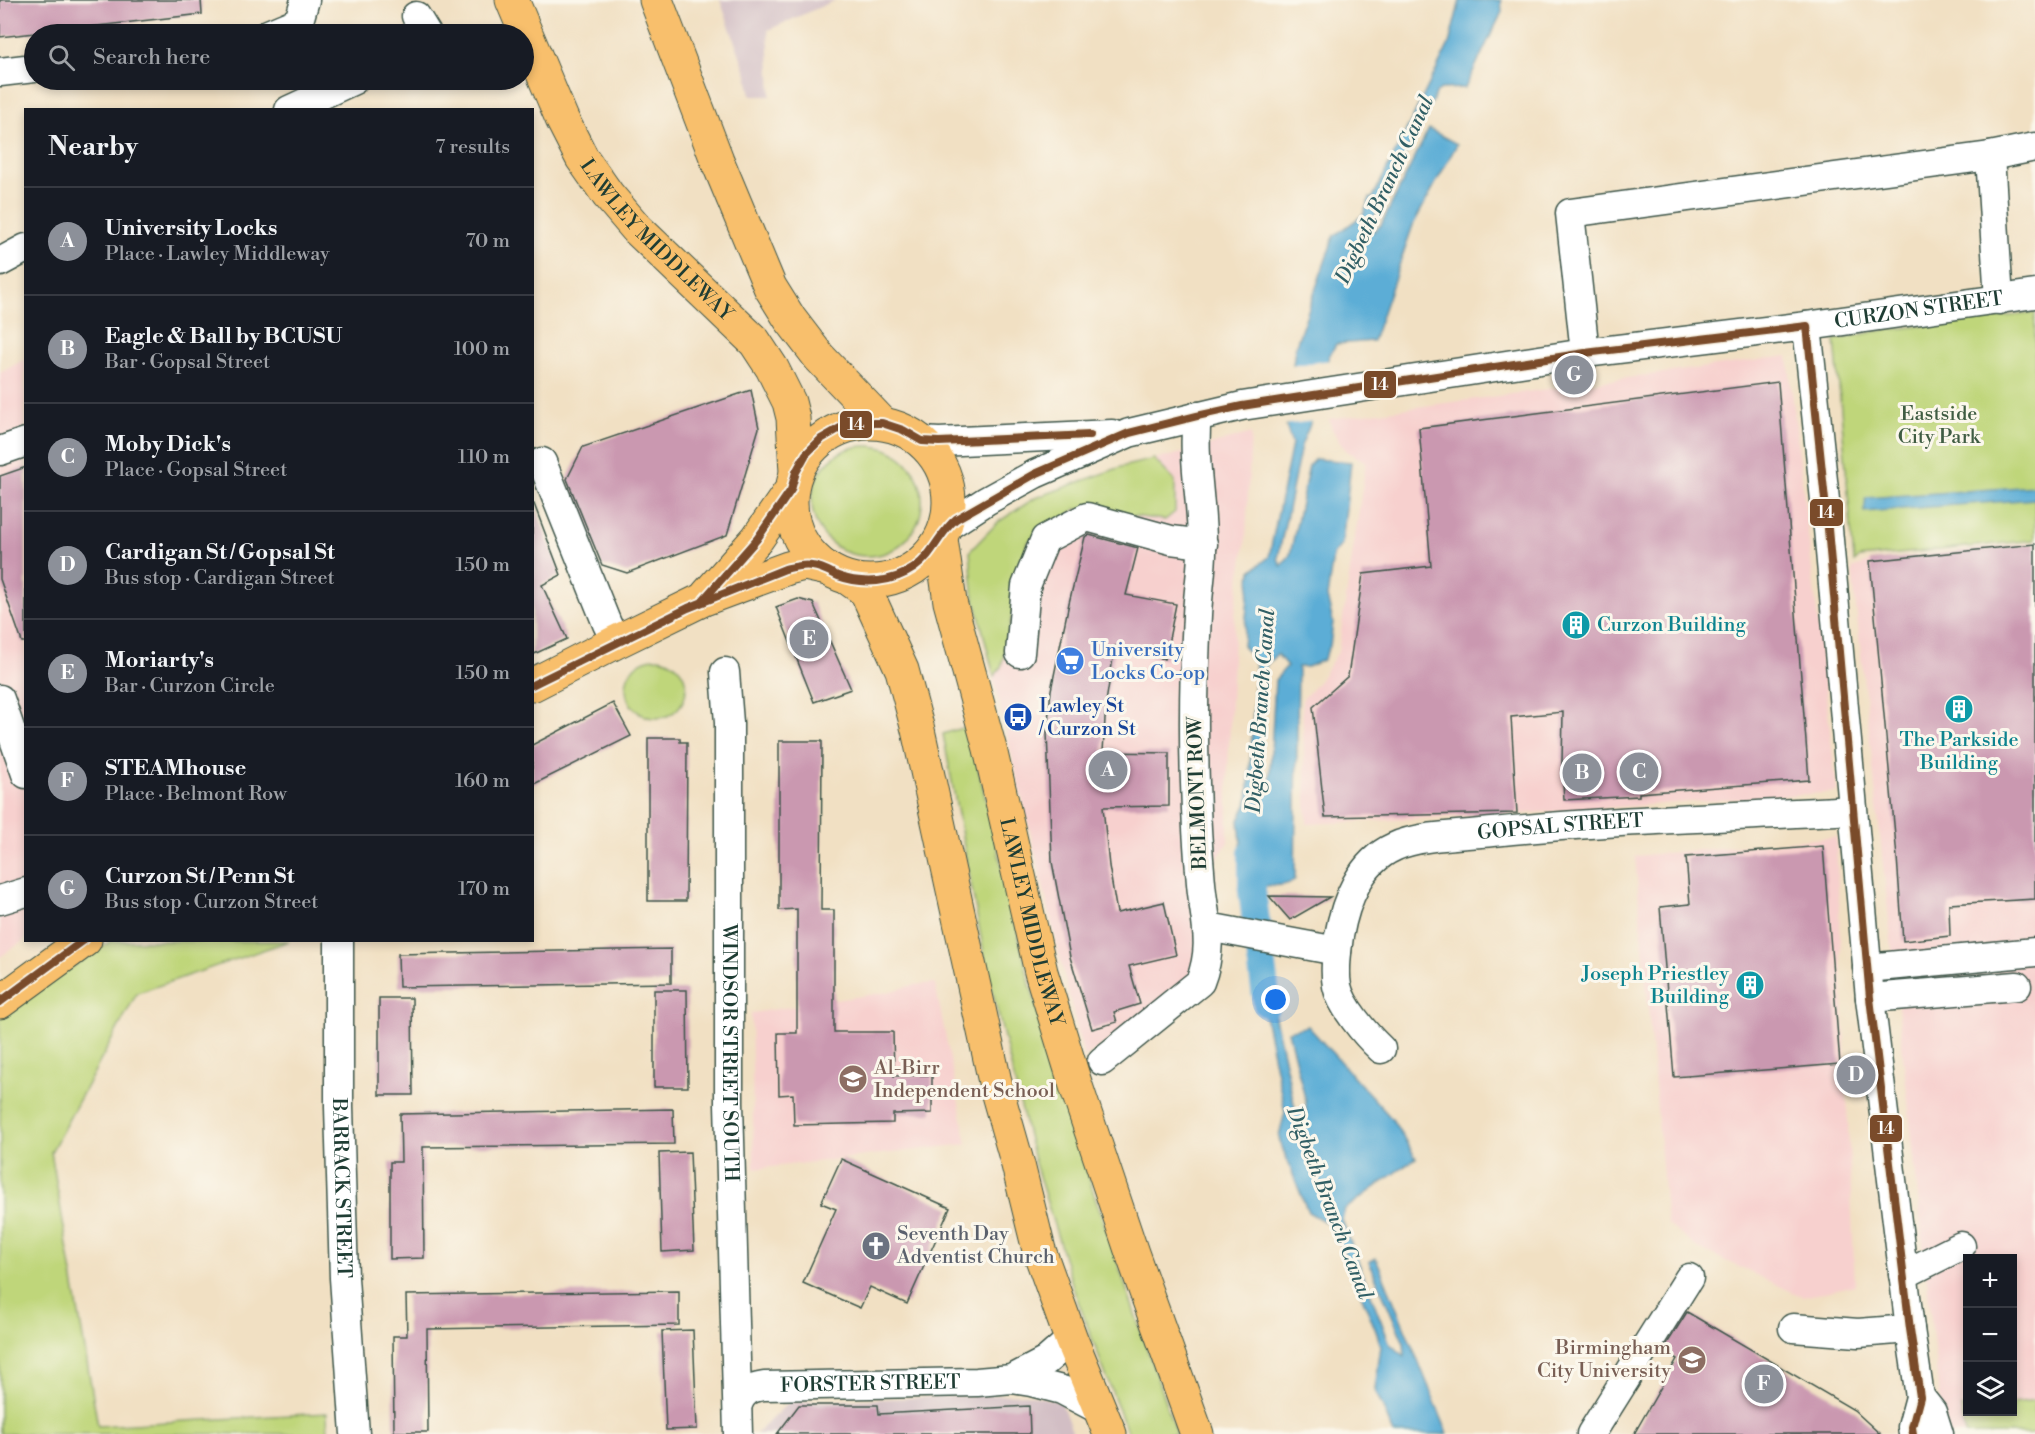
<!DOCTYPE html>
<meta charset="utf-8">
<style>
body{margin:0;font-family:"Libre Bodoni",serif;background:#242831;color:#f1f3f6}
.controls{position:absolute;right:18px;bottom:18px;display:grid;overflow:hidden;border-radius:0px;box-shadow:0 3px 9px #0003}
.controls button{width:54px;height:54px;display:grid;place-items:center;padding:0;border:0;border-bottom:2px solid #363941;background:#171b24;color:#f1f3f6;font:30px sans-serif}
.you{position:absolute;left:1276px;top:1000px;width:21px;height:21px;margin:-15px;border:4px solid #fff;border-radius:50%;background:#1a73e8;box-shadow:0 0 0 9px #1a73e833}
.badge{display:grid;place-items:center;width:39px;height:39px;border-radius:50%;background:#8c9099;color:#fff;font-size:20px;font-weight:700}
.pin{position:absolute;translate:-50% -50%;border:3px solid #fff;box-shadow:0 2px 6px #0006}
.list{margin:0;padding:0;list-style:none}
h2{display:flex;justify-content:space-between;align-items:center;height:78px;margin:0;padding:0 24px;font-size:26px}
h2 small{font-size:20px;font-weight:400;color:#9ea1a6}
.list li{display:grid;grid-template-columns:39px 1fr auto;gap:18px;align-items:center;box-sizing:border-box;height:108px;padding:0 24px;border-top:2px solid #363941}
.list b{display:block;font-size:22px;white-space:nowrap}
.list p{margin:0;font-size:20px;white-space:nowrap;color:#9ea1a6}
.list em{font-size:20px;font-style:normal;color:#9ea1a6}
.icon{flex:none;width:33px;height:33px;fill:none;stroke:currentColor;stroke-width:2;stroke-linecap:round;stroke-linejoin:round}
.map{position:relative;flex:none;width:2035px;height:1434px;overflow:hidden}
.search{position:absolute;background:#171b24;box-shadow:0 3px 9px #0003;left:24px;top:24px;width:510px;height:66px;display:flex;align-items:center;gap:15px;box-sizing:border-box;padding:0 21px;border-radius:33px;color:#9ea1a6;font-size:22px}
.panel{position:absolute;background:#171b24;box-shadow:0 3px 9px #0003;left:24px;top:108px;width:510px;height:834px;border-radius:0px}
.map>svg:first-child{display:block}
.built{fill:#f7d0ce;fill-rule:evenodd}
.industrial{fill:#d2bec4}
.green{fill:#bfd67a;stroke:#6f8a57;stroke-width:1.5}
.water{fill:#5badd6;stroke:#3d7585;stroke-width:1.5;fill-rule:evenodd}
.pier{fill:#f1e0c3}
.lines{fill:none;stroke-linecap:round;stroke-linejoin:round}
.canal{stroke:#5badd6;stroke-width:28}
.building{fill:#ca98b0}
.minor-casing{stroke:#3e5549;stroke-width:31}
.major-casing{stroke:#3e5549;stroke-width:35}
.highway-casing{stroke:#3e5549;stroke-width:35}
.minor{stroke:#fff;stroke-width:28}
.major{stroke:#f8bf6c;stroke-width:33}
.highway{stroke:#f8bf6c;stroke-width:33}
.bus-1-casing{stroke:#fbf7ec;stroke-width:12}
.bus-1{stroke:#7a4b2a;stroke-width:8}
.labels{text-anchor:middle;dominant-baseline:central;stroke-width:6;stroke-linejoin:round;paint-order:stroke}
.street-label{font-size:20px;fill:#1f3d34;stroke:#fbf7ec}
.park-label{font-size:20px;fill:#3f5c42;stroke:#fbf7ec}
.culture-label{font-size:20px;fill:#0d838f;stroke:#fbf7ec;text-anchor:start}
.shop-label{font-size:20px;fill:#366cbe;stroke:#fbf7ec;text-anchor:start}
.transit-label{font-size:20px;fill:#164399;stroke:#fbf7ec;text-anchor:start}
.education-label{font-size:20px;fill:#785e54;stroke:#fbf7ec;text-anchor:start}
.worship-label{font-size:20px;fill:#5b616d;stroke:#fbf7ec;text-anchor:start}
.water-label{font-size:21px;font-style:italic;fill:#315f65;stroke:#fbf7ec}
.line-badge{stroke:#fbf7ec;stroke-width:2}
.badge-label{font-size:16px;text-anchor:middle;font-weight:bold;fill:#fff}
</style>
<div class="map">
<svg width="2035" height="1434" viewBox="0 0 2035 1434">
<rect width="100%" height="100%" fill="#fbf7ec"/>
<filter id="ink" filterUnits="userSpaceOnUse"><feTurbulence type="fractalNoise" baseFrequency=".0167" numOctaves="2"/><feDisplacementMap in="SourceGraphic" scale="12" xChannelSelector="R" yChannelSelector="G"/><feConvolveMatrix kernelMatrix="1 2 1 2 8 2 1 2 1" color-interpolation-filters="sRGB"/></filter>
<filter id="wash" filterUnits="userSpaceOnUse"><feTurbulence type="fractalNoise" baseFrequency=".008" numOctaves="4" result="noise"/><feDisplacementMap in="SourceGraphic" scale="24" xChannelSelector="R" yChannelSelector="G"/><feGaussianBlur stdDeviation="1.35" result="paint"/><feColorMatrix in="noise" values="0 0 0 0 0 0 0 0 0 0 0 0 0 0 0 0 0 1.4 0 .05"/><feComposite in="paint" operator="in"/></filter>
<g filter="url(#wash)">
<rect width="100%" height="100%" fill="#f1e0c3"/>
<g class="built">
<path d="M 1788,356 L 1837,792 L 1517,814 L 1307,824 L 1302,700 L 1319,681 L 1338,652 L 1366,462 L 1347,451 L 1340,443 L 1332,429 L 1329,419 Z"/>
<path d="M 25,359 L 26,939 L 0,957 L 0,373 Z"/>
<path d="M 1251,433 L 1246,536 L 1235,614 L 1228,769 L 1228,842 L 1216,861 L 1216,944 L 1192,982 L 1084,1058 L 973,592 L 970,551 L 1000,520 L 1035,498 L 1121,467 L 1191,451 Z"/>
<path d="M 2035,544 L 2035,1434 L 1943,1434 L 1852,569 L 1870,561 ZM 1968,1258 L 2012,1258 L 2012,1412 L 1968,1412 Z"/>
<path d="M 1836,837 L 1855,1285 L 1803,1297 L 1696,1247 L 1667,1224 L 1635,856 Z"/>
<path d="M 935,983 L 967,1144 L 754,1169 L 751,1013 L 888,992 L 913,985 Z"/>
</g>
<g class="industrial">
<path d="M 720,0 L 836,0 L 768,30 L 771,96 L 751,96 L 747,75 Z"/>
<path d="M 1027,1394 L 1061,1402 L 1073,1434 L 756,1434 L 789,1402 Z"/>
</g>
<g class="green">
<path d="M 2035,313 L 2035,540 L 1859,558 L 1854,562 L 1835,340 L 1877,331 Z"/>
<circle cx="867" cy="501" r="55"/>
<path d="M 1154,459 L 1175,481 L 1175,512 L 1165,520 L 1076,509 L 1027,543 L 1001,668 L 994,676 L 973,592 L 970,551 L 998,522 L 1035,498 L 1121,467 Z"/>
<circle cx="656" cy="688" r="30"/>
<path d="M 968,726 L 1031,988 L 1092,1188 L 1176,1434 L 1128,1434 L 1075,1293 L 1034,1160 L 986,964 L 943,734 Z"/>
<path d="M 111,941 L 289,941 L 137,993 L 51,1152 L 98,1426 L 327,1413 L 328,1434 L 0,1434 L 0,1014 Z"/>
<path d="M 2035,1400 L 2035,1434 L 1966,1434 L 1961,1408 L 1967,1407 L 1968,1412 L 2012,1412 L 2013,1403 Z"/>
</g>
<g class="water">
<path d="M 1460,0 L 1501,0 L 1502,12 L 1465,88 L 1441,89 L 1437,92 L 1380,204 L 1373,220 L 1373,232 L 1381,225 L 1429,129 L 1457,144 L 1413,225 L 1373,341 L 1336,344 L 1329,356 L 1309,427 L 1301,446 L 1278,558 L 1281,566 L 1290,555 L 1309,465 L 1315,459 L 1351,462 L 1342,544 L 1333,555 L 1327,597 L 1333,622 L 1330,646 L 1323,660 L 1307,667 L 1298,667 L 1295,879 C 1288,887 1274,885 1264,886 L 1259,894 L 1245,887 L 1239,820 L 1248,801 L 1256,665 L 1243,645 L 1251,571 L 1269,557 L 1292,444 L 1286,426 L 1295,348 L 1334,236 L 1363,215 L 1370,198 L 1372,199 L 1449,44 ZM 1277,654 L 1287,666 L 1275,680 L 1269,790 L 1261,804 L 1257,796 L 1263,684 L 1266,665 Z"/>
<path d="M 2035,486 L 2035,499 L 1864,512 L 1866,498 Z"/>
<path d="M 1256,963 L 1267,969 L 1271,1000 L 1295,1108 L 1306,1116 L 1306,1102 L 1288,1031 L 1308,1026 L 1392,1119 L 1416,1158 L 1344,1210 L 1342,1220 L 1390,1344 L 1405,1356 L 1404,1343 L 1369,1262 L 1376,1258 L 1448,1434 L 1394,1434 L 1375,1389 L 1381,1346 L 1376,1331 L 1339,1240 L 1331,1225 L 1308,1212 L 1280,1142 L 1279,1136 L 1285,1112 L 1262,1002 Z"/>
</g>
<path class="pier" d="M 1331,360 L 1314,421 L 1283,425 L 1290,366 Z"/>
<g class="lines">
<path class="canal" d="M 1252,853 L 1252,891 L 1267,1004"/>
</g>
<g id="blocks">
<g class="building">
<path d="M 0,0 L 201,0 L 202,14 L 0,37 Z"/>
<path d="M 1778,382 L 1809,780 L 1639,793 L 1639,796 L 1564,800 L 1562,763 L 1563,712 L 1511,717 L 1517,813 L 1325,817 L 1313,707 L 1348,676 L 1363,574 L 1431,566 L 1419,428 Z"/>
<path d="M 751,390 L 759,428 L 727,535 L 627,573 L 602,565 L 567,479 L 583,447 Z"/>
<path d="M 26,467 L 26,642 L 22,642 L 0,579 L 0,476 Z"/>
<path d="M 534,504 L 561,575 L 542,585 L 567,639 L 532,655 L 532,505 Z"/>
<path d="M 1089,535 L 1138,548 L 1126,595 L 1176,604 L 1165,659 L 1115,646 L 1106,702 L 1103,752 L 1169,753 L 1169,806 L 1103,807 L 1109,866 L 1117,913 L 1164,902 L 1176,955 L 1129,966 L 1140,1004 L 1114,1012 L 1117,1022 L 1092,1029 L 1070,957 L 1052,862 L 1047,732 L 1051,690 L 1069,603 L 1085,537 Z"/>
<path d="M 2035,544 L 2035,899 L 1949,904 L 1950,936 L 1903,941 L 1897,857 L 1870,561 Z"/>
<path d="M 798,599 L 813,603 L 851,689 L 814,702 L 776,607 Z"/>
<path d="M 613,703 L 631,736 L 532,785 L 532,745 Z"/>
<path d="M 648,738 L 680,738 L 680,742 L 687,742 L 686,901 L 648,901 Z"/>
<path d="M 779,741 L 822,741 L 821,910 L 834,910 L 834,1032 L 893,1032 L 894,1076 L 932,1075 L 932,1113 L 893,1114 L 893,1123 L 794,1125 L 793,1094 L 779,1095 L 778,1033 L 797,1033 L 797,909 L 779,910 Z"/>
<path d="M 1823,846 L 1840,1064 L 1674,1077 L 1660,907 L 1690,904 L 1686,857 Z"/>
<path d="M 1269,896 L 1330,897 L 1290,920 Z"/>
<path d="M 671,949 L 671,983 L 399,987 L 398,954 Z"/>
<path d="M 654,990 L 687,990 L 688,1087 L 654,1087 Z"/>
<path d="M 379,998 L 412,998 L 413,1095 L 379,1095 Z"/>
<path d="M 673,1109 L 674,1144 L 423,1147 L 424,1258 L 390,1259 L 390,1162 L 401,1162 L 400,1114 Z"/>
<path d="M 690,1152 L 694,1250 L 662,1252 L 659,1153 Z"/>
<path d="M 841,1159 L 950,1208 L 907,1304 L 870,1287 L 860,1308 L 803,1283 L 836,1209 L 821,1203 Z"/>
<path d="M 679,1291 L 679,1325 L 427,1329 L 428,1432 L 394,1432 L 393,1336 L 407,1336 L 406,1295 Z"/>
<path d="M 1687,1312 L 1854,1410 L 1880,1434 L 1634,1434 L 1677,1359 L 1663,1350 Z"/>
<path d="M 693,1330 L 697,1429 L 666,1430 L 662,1331 Z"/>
<path d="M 799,1405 L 878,1405 L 879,1414 L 1029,1406 L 1030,1434 L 777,1434 Z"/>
</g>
</g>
</g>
<g filter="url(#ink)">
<use href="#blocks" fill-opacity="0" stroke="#3e5549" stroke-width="1.5"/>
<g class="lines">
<g class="minor-casing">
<g id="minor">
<path d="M 416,16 L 427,34"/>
<path d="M 268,34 L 299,21 L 305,0"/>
<path d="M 0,72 L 34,68"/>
<path d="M 289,110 L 354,80"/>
<path d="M 1990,156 L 1999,300"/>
<path d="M 0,262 L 26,248"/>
<path d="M 1807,326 L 1828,529 L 1870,998 L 1910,1329 L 1920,1397 L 1912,1427 L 1913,1434"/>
<path d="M 1585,353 L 1570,213 L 1990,156 L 2035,147"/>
<path d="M 922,441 L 939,442 L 1112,434"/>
<path d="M 0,451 L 26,442"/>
<path d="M 542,462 L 607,624 L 616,642"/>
<path id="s1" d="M 946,527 L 986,501 L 1035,474 L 1129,433 L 1242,406 L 1585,353 L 1807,326 L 2035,294"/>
<path d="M 1020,653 L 1026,586 L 1045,539 L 1087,517 L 1171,540 L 1203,544"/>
<path id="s2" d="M 725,672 L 729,723 L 729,1103 L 738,1434"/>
<path d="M 0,699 L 26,774"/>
<path d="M 0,900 L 26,892"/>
<path d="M 1208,927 L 1337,951"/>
<path id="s3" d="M 339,940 L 339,1107 L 344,1278 L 355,1434"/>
<path d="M 1867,968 L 2035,952"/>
<path d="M 1870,998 L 2017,986"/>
<path id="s4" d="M 1381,1049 C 1366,1035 1341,1006 1337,986 C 1334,970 1337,952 1339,936 C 1345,902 1360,862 1394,847 C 1419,835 1465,835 1493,832 C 1612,820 1733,817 1852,810"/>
<path d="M 1102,1061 L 1200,982 C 1215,944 1204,920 1201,883 C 1198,850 1196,816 1195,783 C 1193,728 1194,671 1197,615 C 1198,591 1203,566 1202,543 C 1202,500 1192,458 1197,416"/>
<path d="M 1903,1275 L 1961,1246"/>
<path d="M 1793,1328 L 1858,1333 L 1910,1329"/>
<path d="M 1012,1379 L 1046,1361 L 1071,1339"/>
<path d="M 1920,1397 L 1932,1412 L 1939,1434"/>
<path id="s5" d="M 738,1404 C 743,1391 751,1388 764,1386 L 977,1382 L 1012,1379 L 1031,1382 L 1062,1390 L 1100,1410"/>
<path d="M 1591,1434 L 1689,1278"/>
</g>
</g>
<g class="major-casing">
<g id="major">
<path d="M 707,595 L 757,539 L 791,490"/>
<path d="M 532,685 L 616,642 L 704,599 L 788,568 L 804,564 L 827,569"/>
<path d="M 0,1002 L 85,940"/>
</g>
</g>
<g class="highway-casing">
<g id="highway">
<path id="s6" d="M 512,0 L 562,119 L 582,158 L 608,195 L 637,229 L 755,342 L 772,368 L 789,402 L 793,418 L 796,472"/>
<path d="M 656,0 L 717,160 L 770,287 L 790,319 L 819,357 L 882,423"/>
<circle cx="870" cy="502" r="79"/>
<path id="s7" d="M 941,539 L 950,602 L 990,749 L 1041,972 L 1076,1086 L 1132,1253 L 1197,1434"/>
<path d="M 849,579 L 866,591 L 902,670 L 918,730 L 997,1091 L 1018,1165 L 1039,1250 L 1071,1339 L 1110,1434"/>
</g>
</g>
<use href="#minor" class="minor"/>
<use href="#major" class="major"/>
<use href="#highway" class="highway"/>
<g class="bus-1-casing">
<g id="bus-1">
<path d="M 704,599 L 757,539 L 791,490 L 796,472 L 806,454 L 821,439 L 840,428 L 861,423 L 882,423 L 903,430 L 922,441 L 939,442 L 1090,435"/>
<path d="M 532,685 L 688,608 L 785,569 C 794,567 803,564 812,566 C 822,567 830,572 838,576 C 863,585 892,583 914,568 C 934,554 939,533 956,519 L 1035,474 L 1129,433 L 1197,416 L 1242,406 L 1585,353 L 1807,326 L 1828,529 L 1870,998 L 1910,1329 L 1920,1397 L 1912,1427 L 1913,1434"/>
<path d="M 0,1002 L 84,940"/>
</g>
</g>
<use href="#bus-1" class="bus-1"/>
</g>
</g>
<defs>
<g id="building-disc" transform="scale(1.5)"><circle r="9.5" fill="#0f9aa8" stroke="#fbf7ec"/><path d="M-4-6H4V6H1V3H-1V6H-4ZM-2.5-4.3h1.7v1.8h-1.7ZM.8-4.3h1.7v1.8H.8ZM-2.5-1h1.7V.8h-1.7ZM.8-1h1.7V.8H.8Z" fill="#fff"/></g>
<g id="supermarket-disc" transform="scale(1.5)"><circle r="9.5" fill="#3f7fe0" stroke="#fbf7ec"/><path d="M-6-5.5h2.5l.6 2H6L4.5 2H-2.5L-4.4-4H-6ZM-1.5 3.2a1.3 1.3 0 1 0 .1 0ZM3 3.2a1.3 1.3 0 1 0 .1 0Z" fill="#fff"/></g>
<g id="bus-disc" transform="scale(1.5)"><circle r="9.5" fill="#1a4fb4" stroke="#fbf7ec"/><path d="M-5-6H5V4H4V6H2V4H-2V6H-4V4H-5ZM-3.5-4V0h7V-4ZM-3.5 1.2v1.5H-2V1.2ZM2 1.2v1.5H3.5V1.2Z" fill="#fff"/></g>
<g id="school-disc" transform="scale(1.5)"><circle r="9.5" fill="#8d6e63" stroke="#fbf7ec"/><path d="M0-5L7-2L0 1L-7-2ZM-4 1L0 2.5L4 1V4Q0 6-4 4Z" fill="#fff"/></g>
<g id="church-disc" transform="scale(1.5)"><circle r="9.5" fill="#6b7280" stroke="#fbf7ec"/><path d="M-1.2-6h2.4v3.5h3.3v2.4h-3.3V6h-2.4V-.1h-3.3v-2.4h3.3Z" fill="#fff"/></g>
<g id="university-disc" transform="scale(1.5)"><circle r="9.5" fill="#8d6e63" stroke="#fbf7ec"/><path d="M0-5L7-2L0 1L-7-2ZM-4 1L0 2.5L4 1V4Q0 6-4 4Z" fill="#fff"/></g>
</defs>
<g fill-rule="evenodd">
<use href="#building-disc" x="1576" y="625"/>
<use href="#supermarket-disc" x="1070" y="661"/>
<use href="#building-disc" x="1959" y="709"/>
<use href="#bus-disc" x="1018" y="717"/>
<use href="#building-disc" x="1750" y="985"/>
<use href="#school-disc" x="853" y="1079"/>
<use href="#church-disc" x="876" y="1246"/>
<use href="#university-disc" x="1692" y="1360"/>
</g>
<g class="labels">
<g class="street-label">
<text stroke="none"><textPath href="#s6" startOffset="284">LAWLEY MIDDLEWAY</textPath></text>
<text stroke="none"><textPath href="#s1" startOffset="1006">CURZON STREET</textPath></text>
<text transform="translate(1198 793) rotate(-92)">BELMONT ROW</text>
<text stroke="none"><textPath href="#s4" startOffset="405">GOPSAL STREET</textPath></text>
<text stroke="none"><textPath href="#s7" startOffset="394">LAWLEY MIDDLEWAY</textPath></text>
<text stroke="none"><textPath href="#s2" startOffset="381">WINDSOR STREET SOUTH</textPath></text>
<text stroke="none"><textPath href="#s3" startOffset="248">BARRACK STREET</textPath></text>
<text stroke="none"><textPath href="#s5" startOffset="140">FORSTER STREET</textPath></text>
</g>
<g class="park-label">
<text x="1939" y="414">Eastside<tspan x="1939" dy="23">City Park</tspan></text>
</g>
<g class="culture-label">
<text x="1597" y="625">Curzon Building</text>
<text x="1959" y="740" text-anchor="middle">The Parkside<tspan x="1959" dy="23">Building</tspan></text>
<text x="1729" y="974" text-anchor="end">Joseph Priestley<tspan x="1729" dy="23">Building</tspan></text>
</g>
<g class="shop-label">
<text x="1091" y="650">University<tspan x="1091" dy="23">Locks Co-op</tspan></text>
</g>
<g class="transit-label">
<text x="1039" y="706">Lawley St<tspan x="1039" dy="23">/ Curzon St</tspan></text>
</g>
<g class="education-label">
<text x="874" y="1068">Al-Birr<tspan x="874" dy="23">Independent School</tspan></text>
<text x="1671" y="1348" text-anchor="end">Birmingham<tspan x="1671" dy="23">City University</tspan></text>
</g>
<g class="worship-label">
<text x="897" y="1234">Seventh Day<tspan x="897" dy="23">Adventist Church</tspan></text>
</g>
<g class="water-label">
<text transform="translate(1385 190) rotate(-65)">Digbeth Branch Canal</text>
<text transform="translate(1261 711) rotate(-86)">Digbeth Branch Canal</text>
<text transform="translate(1329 1203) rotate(69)">Digbeth Branch Canal</text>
</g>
</g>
<g class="line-badge">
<rect x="1363" y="370" width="34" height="29" rx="6" fill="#7a4b2a"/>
<rect x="839" y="410" width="34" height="29" rx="6" fill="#7a4b2a"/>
<rect x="1809" y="498" width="35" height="29" rx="6" fill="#7a4b2a"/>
<rect x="1869" y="1114" width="34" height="29" rx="6" fill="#7a4b2a"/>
</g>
<g class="badge-label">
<text x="1380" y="390">14</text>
<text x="856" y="430">14</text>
<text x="1826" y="518">14</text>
<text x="1886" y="1134">14</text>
</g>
</svg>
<div class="controls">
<button>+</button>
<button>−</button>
<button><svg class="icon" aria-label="layers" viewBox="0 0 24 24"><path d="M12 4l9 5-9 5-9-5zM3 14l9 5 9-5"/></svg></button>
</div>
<div class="you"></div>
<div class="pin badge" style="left:1108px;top:770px">A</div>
<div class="pin badge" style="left:1582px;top:773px">B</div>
<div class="pin badge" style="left:1639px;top:772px">C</div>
<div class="pin badge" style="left:1856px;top:1075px">D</div>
<div class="pin badge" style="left:809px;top:639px">E</div>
<div class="pin badge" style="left:1764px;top:1384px">F</div>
<div class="pin badge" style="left:1574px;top:375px">G</div>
<div class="search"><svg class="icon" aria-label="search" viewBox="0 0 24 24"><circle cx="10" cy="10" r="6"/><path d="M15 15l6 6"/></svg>Search here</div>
<section class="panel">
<h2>Nearby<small>7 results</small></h2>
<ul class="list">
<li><span class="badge">A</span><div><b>University Locks</b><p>Place · Lawley Middleway</p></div><em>70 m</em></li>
<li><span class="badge">B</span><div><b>Eagle &amp; Ball by BCUSU</b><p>Bar · Gopsal Street</p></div><em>100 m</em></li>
<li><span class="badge">C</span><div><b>Moby Dick's</b><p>Place · Gopsal Street</p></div><em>110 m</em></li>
<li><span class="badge">D</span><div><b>Cardigan St / Gopsal St</b><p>Bus stop · Cardigan Street</p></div><em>150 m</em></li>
<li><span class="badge">E</span><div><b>Moriarty's</b><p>Bar · Curzon Circle</p></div><em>150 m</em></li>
<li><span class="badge">F</span><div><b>STEAMhouse</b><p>Place · Belmont Row</p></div><em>160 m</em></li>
<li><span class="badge">G</span><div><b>Curzon St / Penn St</b><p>Bus stop · Curzon Street</p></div><em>170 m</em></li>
</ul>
</section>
</div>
